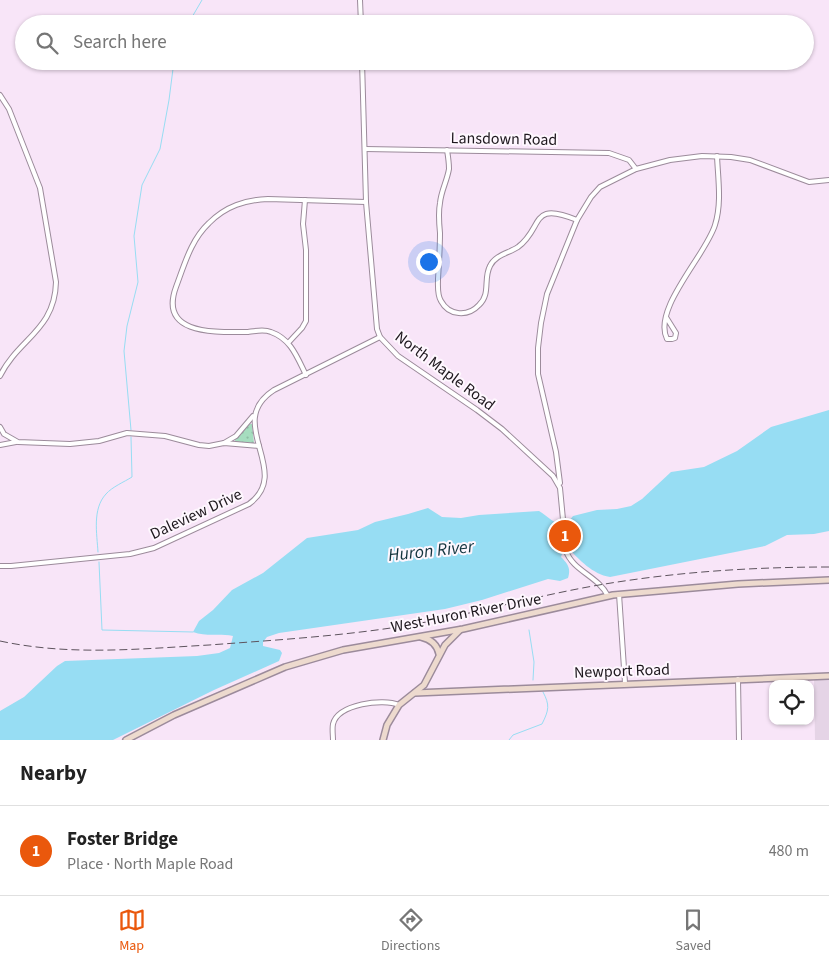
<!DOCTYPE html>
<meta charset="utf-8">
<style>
body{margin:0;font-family:"Source Sans 3",sans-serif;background:#f6f6f6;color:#222}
.controls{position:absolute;right:15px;bottom:15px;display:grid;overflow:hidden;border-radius:10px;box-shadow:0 1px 4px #0004}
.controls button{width:45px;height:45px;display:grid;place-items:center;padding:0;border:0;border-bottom:1px solid #e0e0e0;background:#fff;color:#222;font:25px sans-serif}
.you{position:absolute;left:428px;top:261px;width:18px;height:18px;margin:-12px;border:4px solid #fff;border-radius:50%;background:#1a73e8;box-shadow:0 0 0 8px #1a73e833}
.badge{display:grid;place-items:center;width:32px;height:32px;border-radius:50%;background:#ea580c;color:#fff;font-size:16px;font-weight:700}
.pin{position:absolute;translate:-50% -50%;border:2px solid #fff;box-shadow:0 1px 5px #0006}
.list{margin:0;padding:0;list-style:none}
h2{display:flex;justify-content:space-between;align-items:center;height:65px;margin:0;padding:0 20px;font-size:21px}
h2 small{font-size:16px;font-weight:400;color:#767676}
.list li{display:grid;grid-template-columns:32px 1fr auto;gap:15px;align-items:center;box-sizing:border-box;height:90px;padding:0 20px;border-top:1px solid #e0e0e0}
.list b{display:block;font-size:19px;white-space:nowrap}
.list p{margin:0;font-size:16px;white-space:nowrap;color:#767676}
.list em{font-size:16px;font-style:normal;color:#767676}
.icon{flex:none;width:28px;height:28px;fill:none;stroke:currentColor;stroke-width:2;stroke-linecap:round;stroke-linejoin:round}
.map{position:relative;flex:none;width:829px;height:740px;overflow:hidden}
.search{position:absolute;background:#fff;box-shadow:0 1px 4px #0004;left:15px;right:15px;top:15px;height:55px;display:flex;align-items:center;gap:12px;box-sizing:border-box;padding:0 18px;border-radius:28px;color:#767676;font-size:19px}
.sheet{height:155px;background:#fff}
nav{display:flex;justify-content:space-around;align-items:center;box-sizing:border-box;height:70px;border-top:1px solid #e0e0e0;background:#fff;font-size:14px;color:#767676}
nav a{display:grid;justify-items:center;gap:2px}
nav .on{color:#ea580c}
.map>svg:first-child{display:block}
.education{fill:#e5d4e6}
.grass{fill:url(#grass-dots)}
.water{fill:#97ddf3}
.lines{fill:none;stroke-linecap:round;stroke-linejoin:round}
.stream{stroke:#97ddf3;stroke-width:1}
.street-casing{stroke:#9c8b9b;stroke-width:6}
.secondary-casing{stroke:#9c8b9b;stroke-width:8}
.street{stroke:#fff;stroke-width:4}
.secondary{stroke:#eddace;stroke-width:5}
.rail{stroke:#5d535d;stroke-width:1;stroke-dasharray:8 4;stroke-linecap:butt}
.labels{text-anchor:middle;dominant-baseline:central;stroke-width:4;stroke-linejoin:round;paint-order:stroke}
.street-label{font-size:16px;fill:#1e181e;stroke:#fef7fe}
.water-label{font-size:18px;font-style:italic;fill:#13343e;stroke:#fef7fe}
</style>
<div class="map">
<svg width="829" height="740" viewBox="0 0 829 740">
<defs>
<pattern id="grass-dots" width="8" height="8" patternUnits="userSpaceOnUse" patternTransform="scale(1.25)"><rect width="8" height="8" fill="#a6ddbf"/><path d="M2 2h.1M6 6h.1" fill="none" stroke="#8ebda4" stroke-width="1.8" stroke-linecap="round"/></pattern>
</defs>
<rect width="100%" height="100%" fill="#f8e5f8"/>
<path class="education" d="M 829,678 L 829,740 L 815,740 L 814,679 Z"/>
<path class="grass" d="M 250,424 L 252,424 L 254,443 L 236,442 L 234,439 Z"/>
<path class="water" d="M 829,410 L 829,531 L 814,534 L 787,535 L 765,546 L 610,577 C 592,574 580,560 568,548 L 564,548 L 561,557 C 568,564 571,568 568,578 L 560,581 L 548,579 L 482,600 L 445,609 L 279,633 L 267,637 L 263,642 L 263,646 L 280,650 L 282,653 L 279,661 L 214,690 L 113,740 L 0,740 L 0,711 L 24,697 L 57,666 L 65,661 L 197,656 L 219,653 L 230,648 L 233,636 C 219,633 206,637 193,632 L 199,621 L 213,610 L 232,590 L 263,573 L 307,538 L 358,530 L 375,522 L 408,514 L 428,508 L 442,517 L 461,518 L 479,515 L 539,511 C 548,516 555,526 566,525 L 573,516 L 597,510 L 617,509 L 631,506 L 642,499 L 671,472 L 704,467 L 737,451 L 771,427 Z"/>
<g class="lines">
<g class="stream">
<path d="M 188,24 L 202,0"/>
<path d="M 131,430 L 124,351 L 127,326 L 138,282 L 134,236 L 142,185 L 160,149 L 169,100 L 174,61"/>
<path d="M 98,552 C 97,534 92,509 106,494 C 112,487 124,482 132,477 L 131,437"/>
<path d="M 99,562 L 102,630 L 193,632"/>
<path d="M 529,630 L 534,662 L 533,680"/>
<path d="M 509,740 L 513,735 L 542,724 C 549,710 550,705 543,692"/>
</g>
<g class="street-casing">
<g id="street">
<path d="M 360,0 L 361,24"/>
<path d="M 362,61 L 366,202 L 377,329 L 380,337 L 398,356 L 477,410 L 502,429 L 553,476 L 560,488 L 566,551 C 573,571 598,576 608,596"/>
<path d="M 0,95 L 9,109 L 40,188 L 56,282 C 55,330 18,339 0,376"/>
<path d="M 365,149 L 609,153 L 629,160 L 636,169"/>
<path d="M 447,150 C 448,156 449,163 449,169 C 447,181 441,191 440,203 C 438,213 439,223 440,233 C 440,248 439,263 438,279 C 438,286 437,295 441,301 C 449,316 468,317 479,305 C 491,294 483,279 490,266 C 495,255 509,253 518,247 C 544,228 529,200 577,220"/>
<path d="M 666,317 L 676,333 L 675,338 L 672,339 L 667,339 C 652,309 706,255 715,225 C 722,203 718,179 717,156"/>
<path d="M 289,342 L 302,328 L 306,321 L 306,250 L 303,224 L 305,200"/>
<path d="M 306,375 C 297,357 291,339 271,332 C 264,329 255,331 248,332 C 217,332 158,336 176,287 C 185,263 191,240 209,223 C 226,206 245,200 268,199 L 366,202"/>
<path d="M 0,427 L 4,434 L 18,442 L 70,444 L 99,441 L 127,433 L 165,436 L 199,445 L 209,446 L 224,443 L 259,446"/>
<path d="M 224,443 L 236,436 L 253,416"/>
<path d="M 0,445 L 16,442"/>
<path d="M 560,483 L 556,452 L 538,374 L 538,348 L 541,323 L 547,294 L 577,220 L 591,197 L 600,187 L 636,169 L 670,160 L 702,156 L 731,157 L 750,160 L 809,182 L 829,180"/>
<path d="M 0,566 L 11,566 L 130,554 L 154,548 L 249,504 C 294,471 223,423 274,390 L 380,337"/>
<path d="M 619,594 L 625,683"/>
<path d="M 738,679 L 739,740"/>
<path d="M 333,740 C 333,735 332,729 333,724 C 338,704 383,698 399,705"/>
</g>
</g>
<g class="secondary-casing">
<g id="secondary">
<path d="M 421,637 C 430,639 437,644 439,654"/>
<path d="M 415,693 L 829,676"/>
<path d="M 126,740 L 174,715 L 285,667 L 343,650 L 463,629 L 613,595 L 738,584 L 829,580"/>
<path d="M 383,740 L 387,725 L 399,705 L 424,685 L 445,645 L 460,630"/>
</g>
</g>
<use href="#street" class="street"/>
<use href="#secondary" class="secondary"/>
<path class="rail" d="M 0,641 C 69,656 139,649 209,645 C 276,640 344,636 410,625 C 473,614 535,596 599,585 C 675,572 752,567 829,567"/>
</g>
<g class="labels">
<g class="street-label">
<text transform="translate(504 139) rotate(1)">Lansdown Road</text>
<text transform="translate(445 371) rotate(37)">North Maple Road</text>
<text transform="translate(196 514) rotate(-25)">Daleview Drive</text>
<text transform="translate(466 613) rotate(-11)">West Huron River Drive</text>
<text transform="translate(622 671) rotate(-2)">Newport Road</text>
</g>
<g class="water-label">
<text transform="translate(431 551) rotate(-6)">Huron River</text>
</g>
</g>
</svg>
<div class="controls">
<button><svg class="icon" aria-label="locate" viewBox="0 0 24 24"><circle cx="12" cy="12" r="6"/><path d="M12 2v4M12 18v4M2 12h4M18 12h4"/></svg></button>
</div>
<div class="you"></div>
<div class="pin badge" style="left:565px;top:536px">1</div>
<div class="search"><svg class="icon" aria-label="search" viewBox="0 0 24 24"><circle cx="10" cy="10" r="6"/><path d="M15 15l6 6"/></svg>Search here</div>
</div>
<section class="sheet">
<h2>Nearby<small></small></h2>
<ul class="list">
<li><span class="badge">1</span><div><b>Foster Bridge</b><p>Place · North Maple Road</p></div><em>480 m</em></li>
</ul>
</section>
<nav>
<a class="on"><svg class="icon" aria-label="map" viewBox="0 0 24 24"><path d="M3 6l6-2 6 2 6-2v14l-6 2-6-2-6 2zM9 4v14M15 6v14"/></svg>Map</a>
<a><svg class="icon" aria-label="directions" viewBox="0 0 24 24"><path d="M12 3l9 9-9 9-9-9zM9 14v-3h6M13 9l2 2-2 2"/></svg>Directions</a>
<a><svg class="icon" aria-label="saved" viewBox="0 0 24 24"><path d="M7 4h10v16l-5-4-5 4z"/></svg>Saved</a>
</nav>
